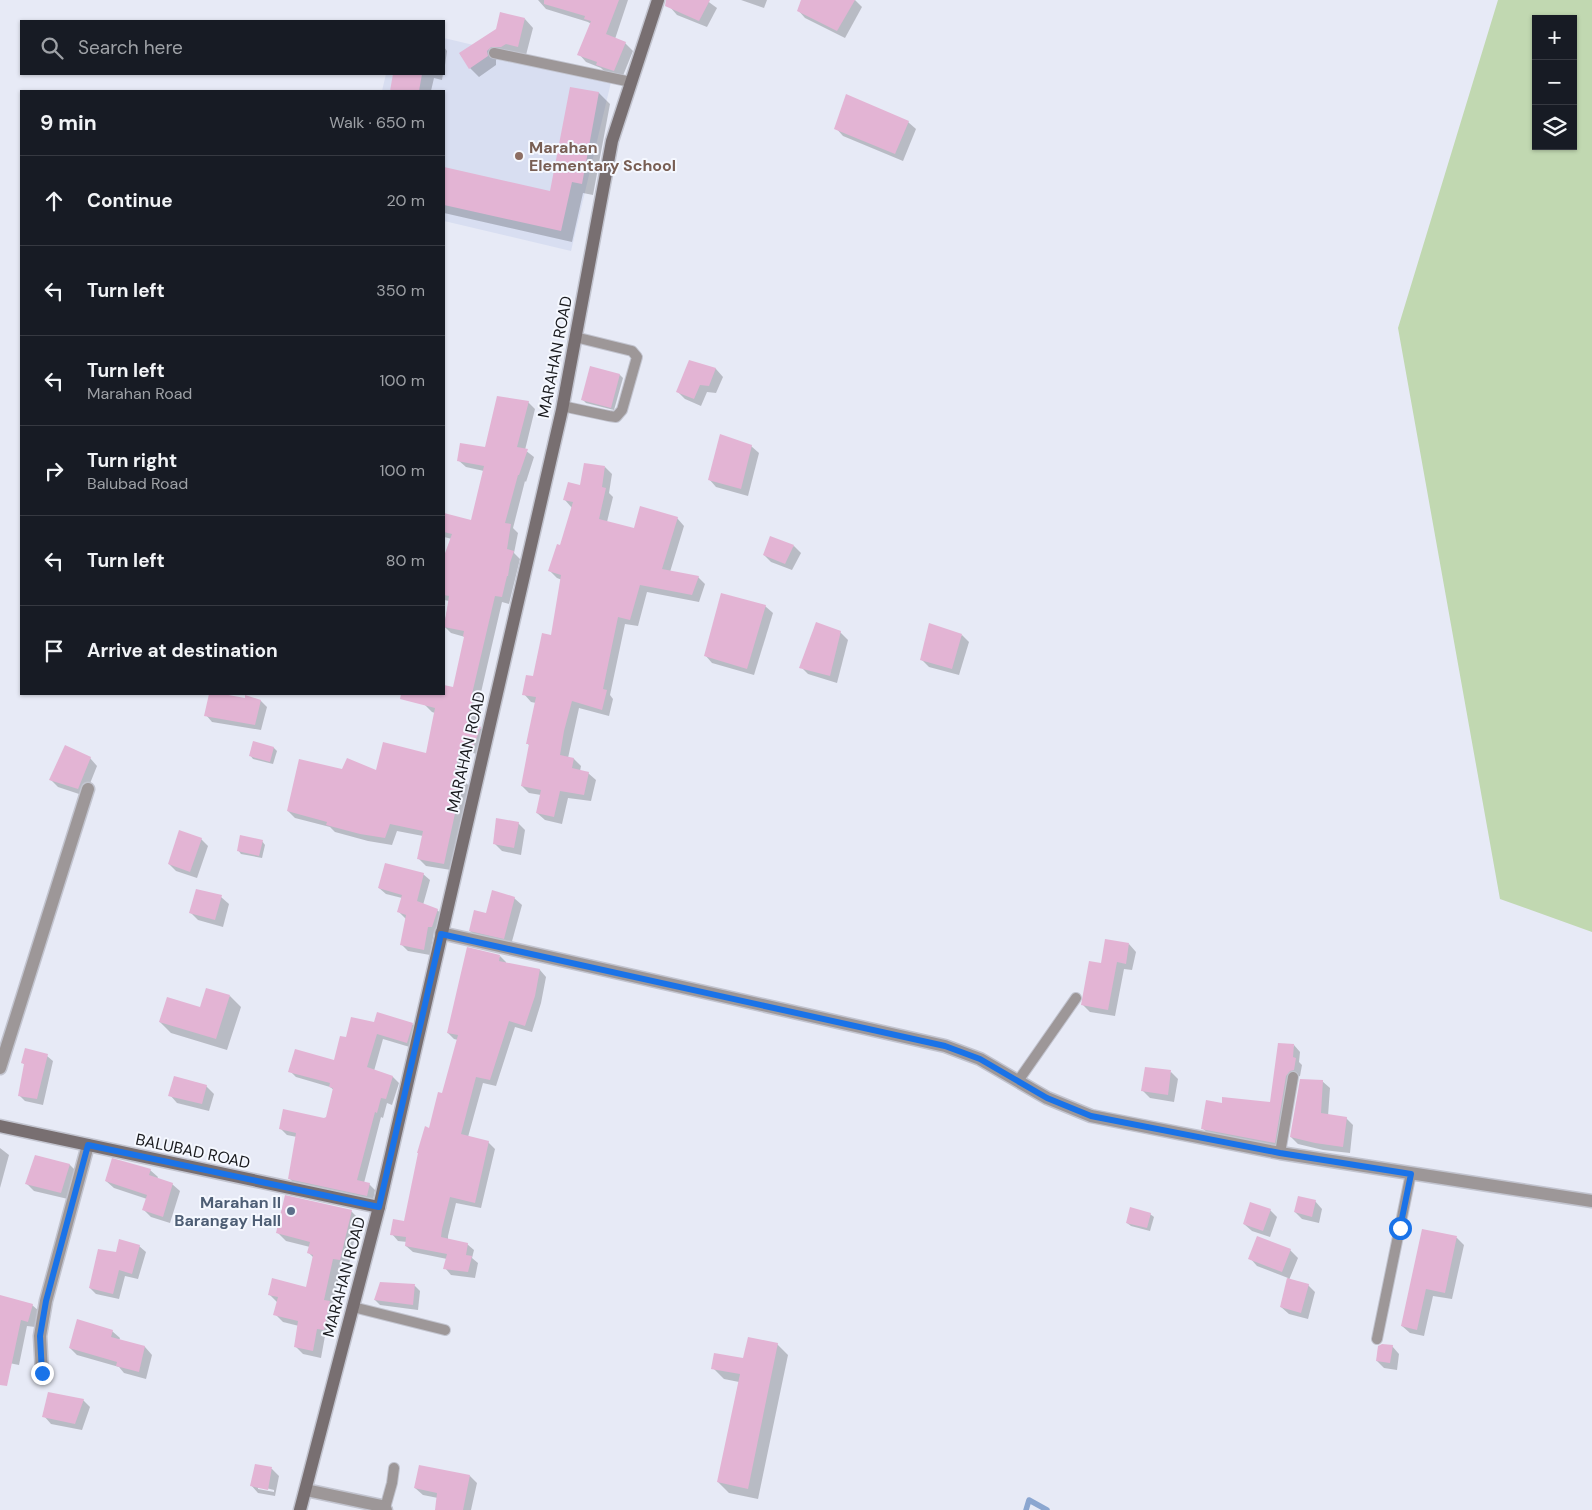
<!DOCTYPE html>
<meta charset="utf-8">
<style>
body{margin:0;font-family:"DM Sans",sans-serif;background:#20242c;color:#f1f3f6}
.controls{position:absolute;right:15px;top:15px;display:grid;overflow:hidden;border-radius:0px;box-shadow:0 1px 4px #0004}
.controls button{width:45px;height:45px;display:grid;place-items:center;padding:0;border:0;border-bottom:1px solid #363941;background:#171b24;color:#f1f3f6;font:25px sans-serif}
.stop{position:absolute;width:15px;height:15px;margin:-11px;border:4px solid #1a73e8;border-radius:50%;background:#fff}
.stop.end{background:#1a73e8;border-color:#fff;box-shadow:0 1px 5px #0008}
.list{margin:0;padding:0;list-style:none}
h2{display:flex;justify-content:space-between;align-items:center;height:65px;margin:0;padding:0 20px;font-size:21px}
h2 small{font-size:16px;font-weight:400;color:#9ea1a6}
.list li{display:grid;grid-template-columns:32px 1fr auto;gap:15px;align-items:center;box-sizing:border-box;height:90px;padding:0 20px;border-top:1px solid #363941}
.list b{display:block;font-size:19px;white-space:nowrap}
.list p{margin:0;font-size:16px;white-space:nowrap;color:#9ea1a6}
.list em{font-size:16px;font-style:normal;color:#9ea1a6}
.icon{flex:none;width:28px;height:28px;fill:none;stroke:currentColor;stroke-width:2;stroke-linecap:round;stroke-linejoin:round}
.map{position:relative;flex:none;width:1592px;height:1510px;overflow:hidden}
.search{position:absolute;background:#171b24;box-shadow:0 1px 4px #0004;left:20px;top:20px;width:425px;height:55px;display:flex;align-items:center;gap:12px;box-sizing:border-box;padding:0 18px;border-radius:0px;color:#9ea1a6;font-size:19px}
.panel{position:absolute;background:#171b24;box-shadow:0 1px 4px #0004;left:20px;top:90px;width:425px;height:605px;border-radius:0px}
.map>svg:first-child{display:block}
.built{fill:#d8def1}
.green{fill:#c1d8b1;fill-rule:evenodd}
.shadow{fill:#0003;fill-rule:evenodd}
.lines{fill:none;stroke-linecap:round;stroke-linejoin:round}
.stream{stroke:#8ba6d0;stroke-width:5.5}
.building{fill:#e3b4d4}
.lane-casing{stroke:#c2c4cf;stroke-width:12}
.street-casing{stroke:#c2c4cf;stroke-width:15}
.secondary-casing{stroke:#c2c4cf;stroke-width:15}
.lane{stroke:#9d9798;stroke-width:10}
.street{stroke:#9d9798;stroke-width:12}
.secondary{stroke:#786f71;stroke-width:12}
.route{stroke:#1a73e8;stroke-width:6}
.education-dot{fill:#8d6e63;stroke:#f5f8ff;stroke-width:2}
.service-dot{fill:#5c6f8a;stroke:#f5f8ff;stroke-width:2}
.labels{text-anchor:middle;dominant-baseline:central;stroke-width:4;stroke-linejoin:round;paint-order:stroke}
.education-label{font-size:16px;font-weight:bold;fill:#785e54;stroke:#f5f8ff;text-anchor:start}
.street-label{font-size:16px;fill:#18191d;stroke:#f5f8ff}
.service-label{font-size:16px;font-weight:bold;fill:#4e5e75;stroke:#f5f8ff;text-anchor:end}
</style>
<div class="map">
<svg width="1592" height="1510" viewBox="0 0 1592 1510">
<rect width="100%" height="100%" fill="#e7eaf6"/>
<path class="built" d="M 444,38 L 612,78 L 571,251 L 444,221 L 444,91 L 382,91 L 386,74 L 444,74 Z"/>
<path class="green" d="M 1498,0 L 1592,0 L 1592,932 L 1500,899 L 1398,328 ZM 1536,19 L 1573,19 L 1573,146 L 1536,146 Z"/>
<g class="shadow">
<path d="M 538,0 L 628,0 L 615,39 L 625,43 L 633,51 L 622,78 L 605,72 L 601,68 L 586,62 L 579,54 L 591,24 L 588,22 L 546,9 Z"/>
<path d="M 672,0 L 706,0 L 717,8 L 707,27 L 677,15 L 670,7 Z"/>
<path d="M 741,0 L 767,0 L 764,8 Z"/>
<path d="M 802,0 L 855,0 L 862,7 L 845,38 L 805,18 L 798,10 Z"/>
<path d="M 525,19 L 533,28 L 526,55 L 516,52 L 510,56 L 500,55 L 496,60 L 496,65 L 479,77 L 470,68 L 460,54 Z"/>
<path d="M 444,47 L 447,51 L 444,72 Z"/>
<path d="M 394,74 L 443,74 L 442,80 L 434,78 L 431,91 L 391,91 Z"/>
<path d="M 571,88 L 599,93 L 610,104 L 593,195 L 583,193 L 572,242 L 444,213 L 444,169 L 551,192 Z"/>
<path d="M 908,122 L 916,129 L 903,161 L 843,136 L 836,128 Z"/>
<path d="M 690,362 L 716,369 L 723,377 L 716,393 L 707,392 L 701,406 L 685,399 L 678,392 Z"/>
<path d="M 591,368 L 620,375 L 623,378 L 614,410 L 586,403 L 583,400 Z"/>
<path d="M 528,402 L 535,409 L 525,450 L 534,457 L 526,482 L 525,481 L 513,528 L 518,533 L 514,553 L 520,559 L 509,604 L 502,602 L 479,701 L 481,703 L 475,726 L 480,728 L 487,735 L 479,755 L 468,751 L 461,779 L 471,787 L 462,816 L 451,870 L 426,866 L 419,859 L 423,836 L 397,831 L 392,845 L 368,841 L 335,832 L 330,827 L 295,818 L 288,811 L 343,771 L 377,772 L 427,755 L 435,713 L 432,712 L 425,705 L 428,694 L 444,694 L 444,686 L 454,689 L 465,637 L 451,633 L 444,626 L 449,601 L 444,600 L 444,560 L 452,539 L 444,537 L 444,514 L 472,522 L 484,471 L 466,467 L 458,460 L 486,449 Z"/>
<path d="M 751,446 L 759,453 L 748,496 L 716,487 L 709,479 Z"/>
<path d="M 605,467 L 612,474 L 609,493 L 613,497 L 607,522 L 635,530 L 677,518 L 684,526 L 670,572 L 698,577 L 705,584 L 699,602 L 647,592 L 638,626 L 625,624 L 610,695 L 613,699 L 609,716 L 579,708 L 568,758 L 574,759 L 581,766 L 580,771 L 588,773 L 596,780 L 591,801 L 568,798 L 562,824 L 545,820 L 537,813 L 541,795 L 529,793 L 522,786 L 530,746 L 527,743 L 536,703 L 531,702 L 524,694 L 534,678 L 552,636 L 562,580 L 557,578 L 550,571 L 561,546 L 572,508 L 565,500 Z"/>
<path d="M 794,546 L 801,553 L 792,570 L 771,562 L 764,555 Z"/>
<path d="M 765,606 L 773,613 L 754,675 L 712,663 L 705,655 Z"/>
<path d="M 840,632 L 848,640 L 837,683 L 808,674 L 801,667 Z"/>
<path d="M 962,635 L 969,642 L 959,675 L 929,667 L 922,660 Z"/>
<path d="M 210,694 L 246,699 L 246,697 L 261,701 L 267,707 L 261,730 L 212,722 L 206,715 Z"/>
<path d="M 254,743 L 274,748 L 277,751 L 273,764 L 253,759 L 250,755 Z"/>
<path d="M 90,758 L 97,766 L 85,796 L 58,787 L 51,780 Z"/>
<path d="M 518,823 L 525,830 L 521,855 L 502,851 L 494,843 Z"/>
<path d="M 201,839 L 208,846 L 197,878 L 176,871 L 169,864 Z"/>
<path d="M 262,841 L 265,845 L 262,858 L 241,854 L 238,850 Z"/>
<path d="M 423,874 L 430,880 L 423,905 L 437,910 L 444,916 L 438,933 L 434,932 L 430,955 L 408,951 L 402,945 L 406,919 L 399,912 L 402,898 L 386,894 L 379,888 Z"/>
<path d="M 221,897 L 229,904 L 223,927 L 198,920 L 191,913 Z"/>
<path d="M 514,898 L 522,905 L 511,945 L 478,938 L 470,931 Z"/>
<path d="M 1129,944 L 1136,952 L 1132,970 L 1124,969 L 1115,1016 L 1090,1012 L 1083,1005 L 1102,965 Z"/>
<path d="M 500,956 L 506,962 L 506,964 L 540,970 L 546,977 L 541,1003 L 532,1032 L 515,1027 L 496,1086 L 483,1083 L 468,1137 L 488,1142 L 495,1149 L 481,1208 L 456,1203 L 448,1236 L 448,1240 L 467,1244 L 474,1250 L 472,1258 L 478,1263 L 475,1278 L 451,1275 L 445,1268 L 447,1259 L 413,1252 L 406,1246 L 407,1242 L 398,1241 L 392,1234 L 405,1222 L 430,1129 L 443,1095 L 458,1040 L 454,1039 L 448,1033 Z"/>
<path d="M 230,996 L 241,1007 L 227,1050 L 171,1033 L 160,1022 L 201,1009 Z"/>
<path d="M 374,1023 L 412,1024 L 418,1030 L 413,1048 L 383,1039 L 374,1071 L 393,1077 L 399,1083 L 392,1105 L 387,1103 L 383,1118 L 381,1117 L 364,1183 L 369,1184 L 375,1190 L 373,1201 L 296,1185 L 290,1179 L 297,1137 L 287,1135 L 281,1129 L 324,1120 L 327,1118 L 334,1090 L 330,1087 L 296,1077 L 290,1071 L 334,1062 L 346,1039 Z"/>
<path d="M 1294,1045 L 1300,1052 L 1299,1062 L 1302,1065 L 1300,1076 L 1297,1077 L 1281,1148 L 1209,1134 L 1202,1128 L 1224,1104 L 1271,1103 Z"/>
<path d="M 47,1056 L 53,1061 L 43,1105 L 25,1101 L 19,1095 L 25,1065 L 23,1063 Z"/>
<path d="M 1171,1072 L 1178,1079 L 1174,1102 L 1150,1098 L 1143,1091 Z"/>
<path d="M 1322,1081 L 1330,1088 L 1328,1116 L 1346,1118 L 1353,1125 L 1350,1153 L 1323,1150 L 1298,1144 L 1291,1137 Z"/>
<path d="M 206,1086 L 214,1094 L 209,1111 L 177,1103 L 170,1095 Z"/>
<path d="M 0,1148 L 9,1155 L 0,1188 Z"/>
<path d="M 36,1156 L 70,1165 L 77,1172 L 68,1199 L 34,1191 L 27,1184 Z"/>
<path d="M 150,1170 L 158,1177 L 157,1179 L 172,1184 L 180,1191 L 170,1223 L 151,1217 L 144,1210 L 147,1199 L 114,1188 L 106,1181 Z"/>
<path d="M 1315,1201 L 1322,1209 L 1319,1223 L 1302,1219 L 1295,1212 Z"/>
<path d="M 1270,1210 L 1277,1217 L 1270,1237 L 1252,1231 L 1244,1224 Z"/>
<path d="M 351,1211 L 359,1219 L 348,1268 L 341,1266 L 333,1305 L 338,1310 L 332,1337 L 325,1336 L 321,1358 L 303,1354 L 295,1346 L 299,1326 L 283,1322 L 275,1314 L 278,1303 L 269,1294 L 307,1289 L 314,1258 L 309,1253 L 310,1247 L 286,1241 L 278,1233 Z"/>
<path d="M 1150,1214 L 1154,1217 L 1150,1231 L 1131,1226 L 1127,1223 Z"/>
<path d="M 1423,1231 L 1457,1238 L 1464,1245 L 1452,1299 L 1433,1296 L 1424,1336 L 1410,1333 L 1402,1326 Z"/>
<path d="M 139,1246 L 146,1252 L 138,1279 L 125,1276 L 119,1299 L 96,1294 L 90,1288 L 117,1253 Z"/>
<path d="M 1290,1250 L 1298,1258 L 1289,1280 L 1308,1285 L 1315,1292 L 1308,1319 L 1289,1314 L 1281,1307 L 1288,1278 L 1257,1266 L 1250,1258 Z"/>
<path d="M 381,1284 L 415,1286 L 420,1291 L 418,1310 L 380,1305 L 375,1300 Z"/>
<path d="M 0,1296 L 32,1305 L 39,1311 L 35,1327 L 27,1326 L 19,1365 L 4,1362 L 0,1374 Z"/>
<path d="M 112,1331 L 120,1338 L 119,1341 L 145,1347 L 152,1355 L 146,1379 L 124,1373 L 119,1367 L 77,1355 L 70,1348 Z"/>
<path d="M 777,1344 L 788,1355 L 758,1499 L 729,1493 L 718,1482 L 739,1382 L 724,1379 L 713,1368 L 744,1359 Z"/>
<path d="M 1392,1346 L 1399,1354 L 1397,1370 L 1384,1368 L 1377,1361 Z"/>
<path d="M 83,1400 L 90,1407 L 82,1430 L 51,1424 L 44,1416 Z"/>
<path d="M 256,1465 L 272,1469 L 279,1476 L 275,1496 L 258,1493 L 251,1485 ZM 258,1486 L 274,1490 L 274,1492 L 258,1489 Z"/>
<path d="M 470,1476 L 477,1483 L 471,1510 L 436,1510 L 438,1498 L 423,1495 L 415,1488 Z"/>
</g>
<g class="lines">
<path class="stream" d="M 1026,1510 L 1029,1500 L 1047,1510"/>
</g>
<g class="building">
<path d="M 544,0 L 619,0 L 606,34 L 626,42 L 614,71 L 596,65 L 597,62 L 577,55 L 591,21 L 584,19 L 585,16 L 544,4 Z"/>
<path d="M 666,0 L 710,0 L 699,21 L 665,6 Z"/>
<path d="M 801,0 L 855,0 L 837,31 L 797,11 Z"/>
<path d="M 500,12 L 525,18 L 518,47 L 506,44 L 501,47 L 491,47 L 487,51 L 488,56 L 469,69 L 459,53 L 496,29 Z"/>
<path d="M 393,74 L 422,74 L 419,91 L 390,91 Z"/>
<path d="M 570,87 L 599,92 L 582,184 L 572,182 L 561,231 L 444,205 L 444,167 L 550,191 Z"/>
<path d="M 846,94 L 909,121 L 895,154 L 834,129 Z"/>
<path d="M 689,360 L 716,368 L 709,386 L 700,385 L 694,399 L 676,392 Z"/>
<path d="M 590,366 L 620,374 L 611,408 L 581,400 Z"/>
<path d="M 497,396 L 529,401 L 517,447 L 528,449 L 519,475 L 518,475 L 505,523 L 511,524 L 507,549 L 514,551 L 510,563 L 508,576 L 507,576 L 502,597 L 495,596 L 472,694 L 474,695 L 467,722 L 481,727 L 472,749 L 461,745 L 454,776 L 464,779 L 456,809 L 444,864 L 417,859 L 423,831 L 390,824 L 385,838 L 360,834 L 326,825 L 327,822 L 287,811 L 299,759 L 342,769 L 347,758 L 376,770 L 383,742 L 426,753 L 435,708 L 400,699 L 401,694 L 444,694 L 444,685 L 453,687 L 464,637 L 463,636 L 464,631 L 444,627 L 449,596 L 444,595 L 444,556 L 452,534 L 444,532 L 444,513 L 471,520 L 484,466 L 457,461 L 460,443 L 485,447 Z"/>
<path d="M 720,434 L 752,445 L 741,489 L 708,480 Z"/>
<path d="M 584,463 L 605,466 L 602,487 L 606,488 L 599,519 L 634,528 L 640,506 L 678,517 L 662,569 L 699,576 L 692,595 L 640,585 L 630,620 L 618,617 L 603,689 L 607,690 L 602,710 L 572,701 L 564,731 L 560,755 L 574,758 L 572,768 L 589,772 L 584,795 L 560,791 L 554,817 L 536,813 L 541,790 L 521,786 L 529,744 L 526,744 L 536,697 L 522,695 L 526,675 L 533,676 L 542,633 L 551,635 L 561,575 L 548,571 L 557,544 L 560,545 L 573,502 L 563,500 L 568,482 L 580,485 Z"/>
<path d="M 770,536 L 794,545 L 785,564 L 763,555 Z"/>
<path d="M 721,593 L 766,605 L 747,669 L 704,656 Z"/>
<path d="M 816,622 L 841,631 L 830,676 L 799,668 Z"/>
<path d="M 929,623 L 962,634 L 952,669 L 920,660 Z"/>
<path d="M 209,694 L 223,694 L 245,698 L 245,695 L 261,700 L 255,725 L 204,716 Z"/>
<path d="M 253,741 L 274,747 L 270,762 L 249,756 Z"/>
<path d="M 65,745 L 91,757 L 78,789 L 49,780 Z"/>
<path d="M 496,818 L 519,822 L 514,848 L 493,844 Z"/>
<path d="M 179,830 L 202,838 L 190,872 L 168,864 Z"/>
<path d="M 240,835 L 263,840 L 259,856 L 237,851 Z"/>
<path d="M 385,863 L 424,873 L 417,901 L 438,909 L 432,927 L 428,927 L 424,950 L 400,945 L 406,915 L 397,912 L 402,895 L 378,888 Z"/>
<path d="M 196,889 L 222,895 L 215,920 L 189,913 Z"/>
<path d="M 492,890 L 515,897 L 504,939 L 469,931 L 474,910 L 486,913 Z"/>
<path d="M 1105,939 L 1129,943 L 1126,964 L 1117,962 L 1108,1010 L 1081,1005 L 1089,961 L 1101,963 Z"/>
<path d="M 467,947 L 500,955 L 499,961 L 540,969 L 535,996 L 525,1026 L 509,1021 L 490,1080 L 476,1077 L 461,1134 L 489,1141 L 475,1203 L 450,1197 L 442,1229 L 441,1237 L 468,1243 L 466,1255 L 472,1256 L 468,1272 L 443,1269 L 447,1254 L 405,1246 L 406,1237 L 390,1235 L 393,1219 L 404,1221 L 418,1153 L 417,1153 L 425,1126 L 429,1128 L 438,1092 L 442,1093 L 458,1035 L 447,1033 Z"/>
<path d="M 206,988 L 230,995 L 216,1039 L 159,1022 L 167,997 L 200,1007 Z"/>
<path d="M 377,1012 L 413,1023 L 407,1043 L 377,1034 L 367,1067 L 393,1076 L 386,1099 L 381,1098 L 377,1113 L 375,1112 L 357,1180 L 370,1183 L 367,1196 L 288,1179 L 296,1133 L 279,1129 L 283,1109 L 324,1118 L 326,1117 L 333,1088 L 329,1087 L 330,1083 L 288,1072 L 295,1049 L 334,1060 L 340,1036 L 346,1037 L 351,1017 L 374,1022 Z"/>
<path d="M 1278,1043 L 1294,1044 L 1293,1057 L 1296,1058 L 1294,1070 L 1290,1071 L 1286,1076 L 1275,1143 L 1201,1129 L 1206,1100 L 1222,1103 L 1222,1097 L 1270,1102 Z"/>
<path d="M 25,1048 L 48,1054 L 37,1099 L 18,1096 L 24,1064 L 21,1063 Z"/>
<path d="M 1145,1067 L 1171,1070 L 1168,1095 L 1141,1091 Z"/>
<path d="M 174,1076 L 207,1085 L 202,1104 L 168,1096 Z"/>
<path d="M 1300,1079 L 1323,1080 L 1321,1113 L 1347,1117 L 1343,1147 L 1315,1143 L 1290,1137 Z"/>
<path d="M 35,1155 L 70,1164 L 61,1193 L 25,1184 Z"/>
<path d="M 112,1158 L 151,1169 L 149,1175 L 173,1183 L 163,1217 L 142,1210 L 147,1195 L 105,1181 Z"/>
<path d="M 285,1195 L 352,1210 L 340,1260 L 333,1259 L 324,1300 L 330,1301 L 324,1330 L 317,1329 L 313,1351 L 294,1347 L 298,1321 L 273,1315 L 278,1297 L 268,1295 L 272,1278 L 306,1287 L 313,1255 L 307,1253 L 310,1242 L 276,1233 Z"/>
<path d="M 1298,1196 L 1316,1200 L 1312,1217 L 1294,1212 Z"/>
<path d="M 1250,1202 L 1271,1209 L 1263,1231 L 1243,1224 Z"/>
<path d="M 1130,1207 L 1151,1213 L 1147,1228 L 1126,1223 Z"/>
<path d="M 1422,1229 L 1457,1236 L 1445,1293 L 1426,1289 L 1417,1330 L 1401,1326 Z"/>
<path d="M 1257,1236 L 1291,1249 L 1282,1272 L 1248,1259 Z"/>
<path d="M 119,1239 L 140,1245 L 132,1274 L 119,1270 L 113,1294 L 89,1288 L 98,1249 L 116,1252 Z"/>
<path d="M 1287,1278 L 1309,1284 L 1301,1313 L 1280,1307 Z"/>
<path d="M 380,1282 L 415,1284 L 413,1305 L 374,1300 Z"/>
<path d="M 0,1295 L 33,1304 L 28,1322 L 21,1320 L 7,1386 L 0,1385 Z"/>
<path d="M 77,1319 L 113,1330 L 111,1337 L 145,1346 L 139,1372 L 116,1366 L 117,1362 L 69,1348 Z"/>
<path d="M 748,1337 L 778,1343 L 748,1489 L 717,1482 L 740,1374 L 711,1369 L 714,1353 L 743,1358 Z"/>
<path d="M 1382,1344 L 1393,1345 L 1390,1363 L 1376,1361 L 1378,1346 Z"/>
<path d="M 48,1392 L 84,1399 L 75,1424 L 42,1417 Z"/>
<path d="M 255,1464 L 272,1467 L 268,1490 L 250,1486 Z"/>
<path d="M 419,1465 L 470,1475 L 463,1510 L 435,1510 L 437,1493 L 414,1488 Z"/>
</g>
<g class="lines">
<g class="lane-casing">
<g id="lane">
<path d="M 494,53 L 631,82"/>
<path d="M 562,406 L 609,416 L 616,417 L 622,410 L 637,357 L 632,351 L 575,337"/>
<path d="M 1018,1081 L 1076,998"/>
<path d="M 1280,1153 L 1293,1077"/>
<path d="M 353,1307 L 445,1330"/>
<path d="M 1377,1339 L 1411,1173"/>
<path d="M 385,1508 L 392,1483 L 394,1468"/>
</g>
</g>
<g class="street-casing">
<g id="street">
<path d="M 441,933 L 945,1046 L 980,1059 L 1047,1098 L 1091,1116 L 1280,1153 L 1592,1201"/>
<path d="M 0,1068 L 88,789"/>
<path d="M 42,1373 L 40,1336 L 46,1301 L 88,1145"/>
<path d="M 306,1490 L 382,1506 L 386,1510"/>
</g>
</g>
<g class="secondary-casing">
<g id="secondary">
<path d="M 0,1126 L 379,1207"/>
<path d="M 300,1510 L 379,1207 L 562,410 L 612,141 L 658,0"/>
</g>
</g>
<use href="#lane" class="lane"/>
<use href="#street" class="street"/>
<use href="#secondary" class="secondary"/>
</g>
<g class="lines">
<path class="route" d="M 42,1373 L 40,1336 L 46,1301 L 88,1145 L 379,1207 L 441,934 L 945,1046 L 980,1059 L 1047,1098 L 1091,1116 L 1280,1153 L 1411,1174 L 1400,1228"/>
</g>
<circle class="education-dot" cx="519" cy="156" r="5"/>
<circle class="service-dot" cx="291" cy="1211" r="5"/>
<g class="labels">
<g class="education-label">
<text x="529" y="147">Marahan<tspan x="529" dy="18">Elementary School</tspan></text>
</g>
<g class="street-label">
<text transform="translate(555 357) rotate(-79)">MARAHAN ROAD</text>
<text transform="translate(466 752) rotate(-77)">MARAHAN ROAD</text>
<text transform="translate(193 1151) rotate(12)">BALUBAD ROAD</text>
<text transform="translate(344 1277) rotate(-75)">MARAHAN ROAD</text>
</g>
<g class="service-label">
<text x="281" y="1202">Marahan II<tspan x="281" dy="18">Barangay Hall</tspan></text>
</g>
</g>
</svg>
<div class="controls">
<button>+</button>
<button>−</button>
<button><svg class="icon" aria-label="layers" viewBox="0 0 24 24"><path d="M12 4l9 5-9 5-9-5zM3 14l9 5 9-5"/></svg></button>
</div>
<div class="stop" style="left:1400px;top:1228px"></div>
<div class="stop end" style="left:42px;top:1373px"></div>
<div class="search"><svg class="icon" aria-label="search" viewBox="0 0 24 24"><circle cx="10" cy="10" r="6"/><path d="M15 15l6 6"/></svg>Search here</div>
<section class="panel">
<h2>9 min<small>Walk · 650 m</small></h2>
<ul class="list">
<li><svg class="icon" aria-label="ahead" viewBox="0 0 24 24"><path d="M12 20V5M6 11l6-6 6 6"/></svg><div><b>Continue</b></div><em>20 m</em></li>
<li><svg class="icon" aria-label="left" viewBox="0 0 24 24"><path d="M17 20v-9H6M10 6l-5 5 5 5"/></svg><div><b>Turn left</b></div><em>350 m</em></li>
<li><svg class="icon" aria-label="left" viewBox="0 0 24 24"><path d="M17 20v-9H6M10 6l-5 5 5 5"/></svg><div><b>Turn left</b><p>Marahan Road</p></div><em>100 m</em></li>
<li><svg class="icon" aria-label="right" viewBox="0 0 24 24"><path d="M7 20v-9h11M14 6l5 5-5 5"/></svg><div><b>Turn right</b><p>Balubad Road</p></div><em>100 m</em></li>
<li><svg class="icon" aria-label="left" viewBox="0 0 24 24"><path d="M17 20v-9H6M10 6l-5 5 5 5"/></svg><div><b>Turn left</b></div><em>80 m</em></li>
<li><svg class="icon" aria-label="arrive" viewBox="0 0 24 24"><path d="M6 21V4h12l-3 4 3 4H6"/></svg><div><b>Arrive at destination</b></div></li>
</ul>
</section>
</div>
